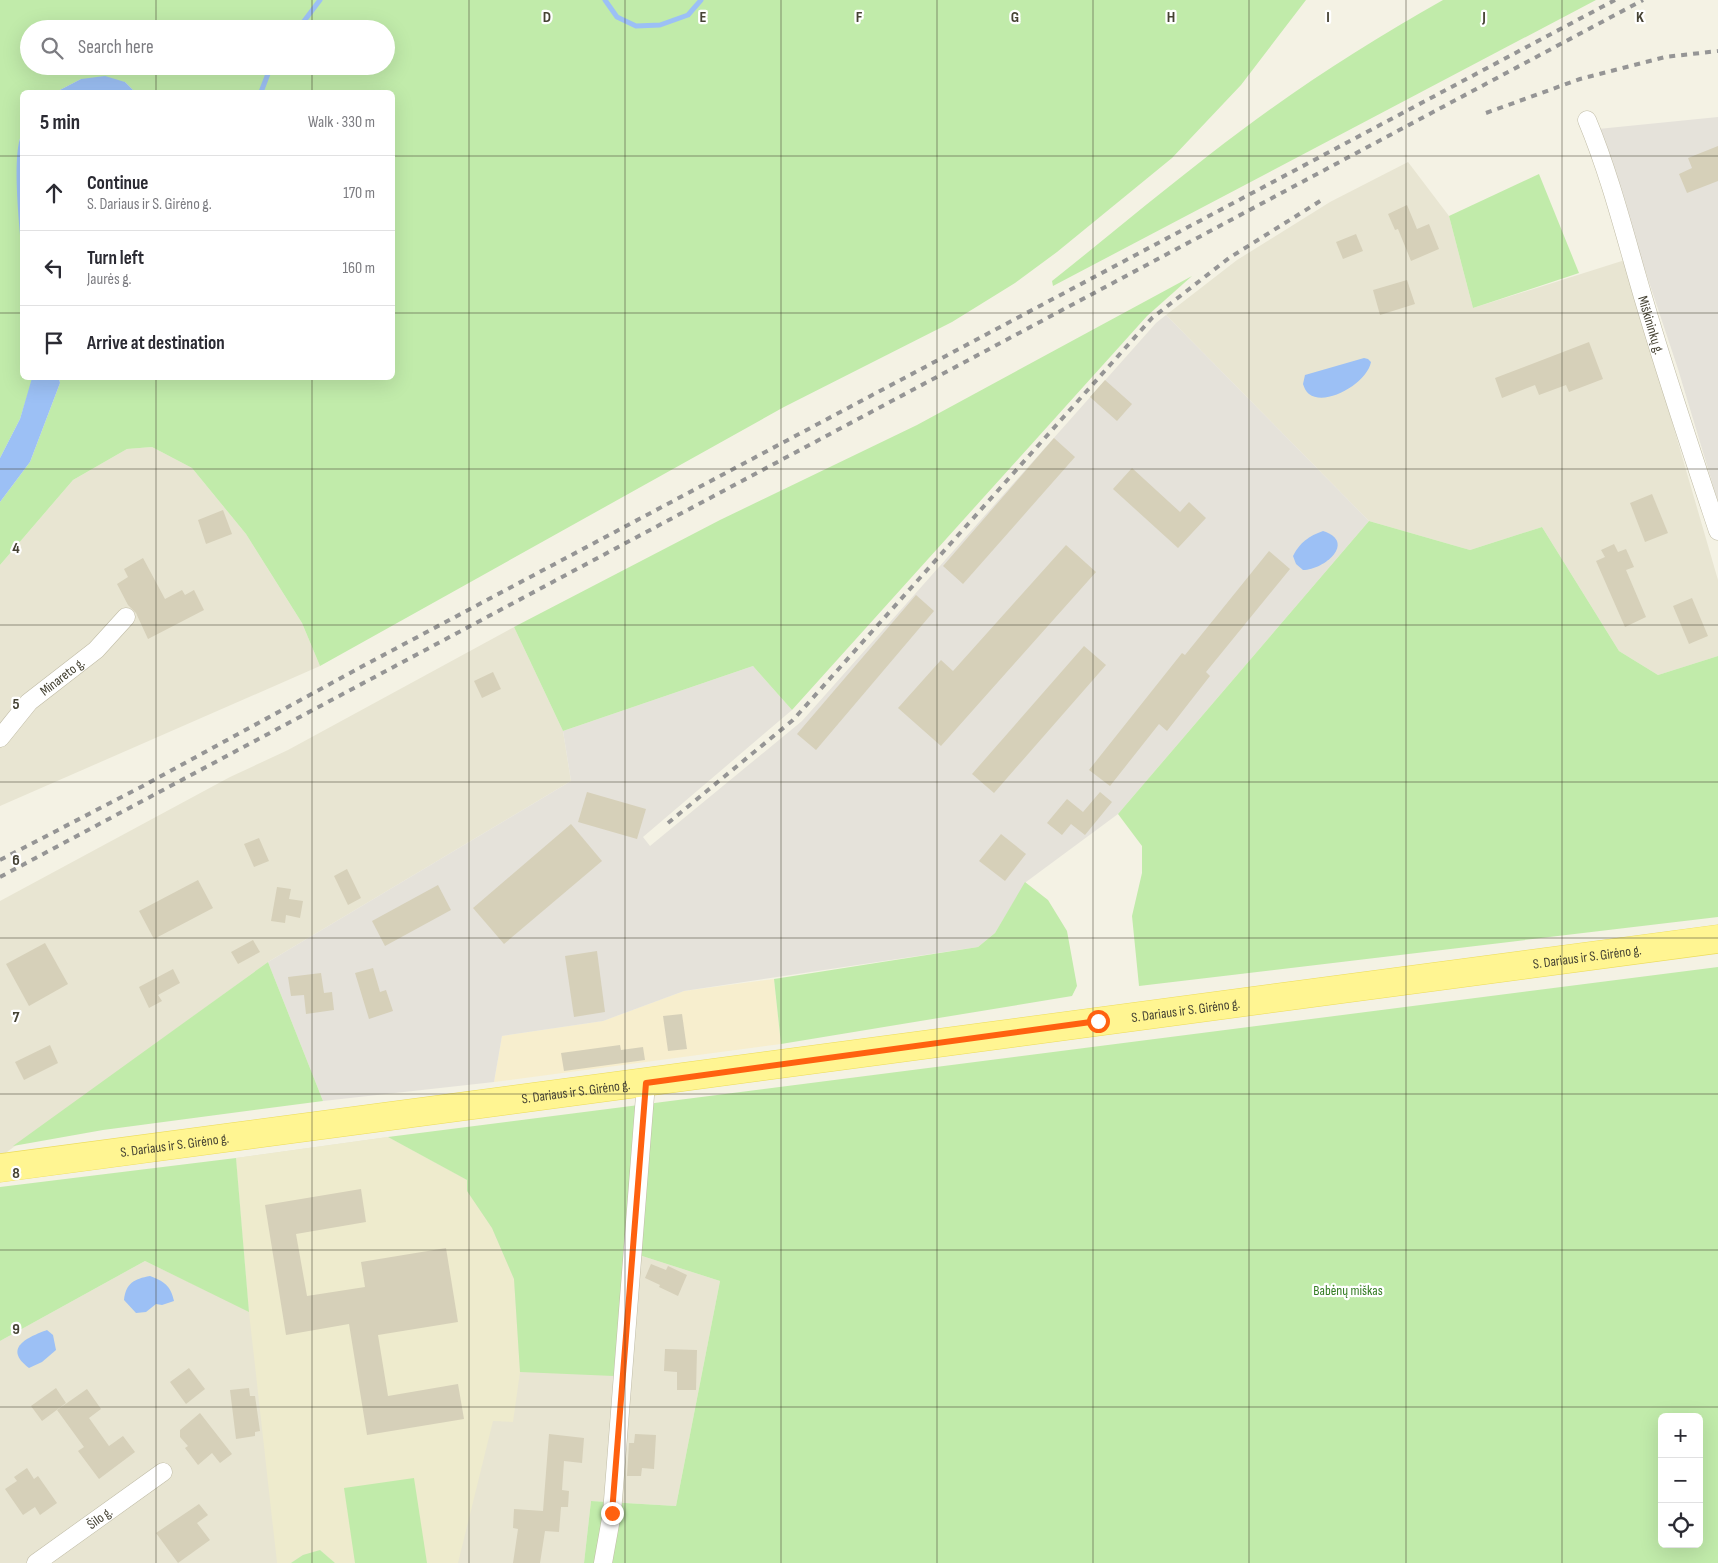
<!DOCTYPE html>
<meta charset="utf-8">
<style>
body{margin:0;font-family:"Sofia Sans Condensed",sans-serif;background:#f7f7f7;color:#2b2b33}
.controls{position:absolute;right:15px;bottom:15px;display:grid;overflow:hidden;border-radius:8px;box-shadow:0 5px 20px #0002}
.controls button{width:45px;height:45px;display:grid;place-items:center;padding:0;border:0;border-bottom:1px solid #e1e1e2;background:#fff;color:#2b2b33;font:25px sans-serif}
.stop{position:absolute;width:15px;height:15px;margin:-11px;border:4px solid #ff6110;border-radius:50%;background:#fff}
.stop.end{background:#ff6110;border-color:#fff;box-shadow:0 1px 5px #0008}
.list{margin:0;padding:0;list-style:none}
h2{display:flex;justify-content:space-between;align-items:center;height:65px;margin:0;padding:0 20px;font-size:21px}
h2 small{font-size:16px;font-weight:400;color:#7c7c81}
.list li{display:grid;grid-template-columns:32px 1fr auto;gap:15px;align-items:center;box-sizing:border-box;height:75px;padding:0 20px;border-top:1px solid #e1e1e2}
.list b{display:block;font-size:19px;white-space:nowrap}
.list p{margin:0;font-size:16px;white-space:nowrap;color:#7c7c81}
.list em{font-size:16px;font-style:normal;color:#7c7c81}
.icon{flex:none;width:28px;height:28px;fill:none;stroke:currentColor;stroke-width:2;stroke-linecap:round;stroke-linejoin:round}
.map{position:relative;flex:none;width:1718px;height:1563px;overflow:hidden}
.search{position:absolute;background:#fff;box-shadow:0 5px 20px #0002;left:20px;top:20px;width:375px;height:55px;display:flex;align-items:center;gap:12px;box-sizing:border-box;padding:0 18px;border-radius:28px;color:#7c7c81;font-size:19px}
.panel{position:absolute;background:#fff;box-shadow:0 5px 20px #0002;left:20px;top:90px;width:375px;height:290px;border-radius:8px}
.map>svg:first-child{display:block}
.residential{fill:#e8e5d2}
.commercial{fill:#f7eece}
.industrial{fill:#e5e2da}
.education{fill:#eeebcd}
.green{fill:#c1ebaa;fill-rule:evenodd}
.water{fill:#9cc0f5}
.lines{fill:none;stroke-linecap:round;stroke-linejoin:round}
.stream{stroke:#9cc0f5;stroke-width:5}
.building{fill:#d6d0b9}
.street-casing{stroke:#c0bca6;stroke-width:19}
.primary-casing{stroke:#ecdc5a;stroke-width:29}
.street{stroke:#fff;stroke-width:18}
.primary{stroke:#fff592;stroke-width:28}
.rail{stroke:#959595;stroke-width:4;stroke-dasharray:6 6;stroke-linecap:butt}
.route{stroke:#ff6110;stroke-width:6}
.grid{fill:none;stroke:#464334;stroke-width:1;stroke-opacity:0.55}
.labels{text-anchor:middle;dominant-baseline:central;stroke-width:4.5;stroke-linejoin:round;paint-order:stroke}
.street-label{font-size:14px;fill:#464334;stroke:#fff}
.park-label{font-size:14px;fill:#347c23;stroke:#fff}
.grid-label{font-size:16px;text-anchor:middle;font-weight:bold;fill:#464334;stroke:#fff;stroke-width:4.5;stroke-linejoin:round;paint-order:stroke}
</style>
<div class="map">
<svg width="1718" height="1563" viewBox="0 0 1718 1563">
<rect width="100%" height="100%" fill="#f4f2e4"/>
<g class="residential">
<path d="M 1408,162 L 1449,216 L 1473,308 L 1625,260 L 1718,580 L 1718,656 L 1658,675 L 1619,651 L 1542,527 L 1470,550 L 1369,521 L 1166,315 L 1237,260 L 1330,202 Z"/>
<path d="M 152,447 L 192,468 L 246,534 L 302,623 L 320,666 L 0,806 L 0,565 L 73,480 L 127,449 Z"/>
<path d="M 514,627 L 563,731 L 571,781 L 268,962 L 0,1157 L 0,901 L 230,777 L 288,750 Z"/>
<path d="M 388,1137 L 467,1180 L 639,1255 L 720,1281 L 676,1506 L 591,1501 L 584,1563 L 335,1563 L 320,1550 L 291,1563 L 0,1563 L 0,1341 L 145,1261 L 249,1311 L 236,1158 Z"/>
</g>
<path class="commercial" d="M 774,979 L 781,1044 L 494,1082 L 502,1036 L 603,1021 L 684,991 Z"/>
<g class="industrial">
<path d="M 1718,117 L 1718,502 L 1678,369 L 1598,129 Z"/>
<path d="M 1166,315 L 1369,521 L 1118,814 L 1026,882 L 995,933 L 978,947 L 684,991 L 603,1021 L 502,1036 L 494,1082 L 323,1101 L 268,962 L 571,781 L 563,731 L 753,666 L 792,710 L 643,837 L 650,846 L 802,721 L 1156,323 Z"/>
</g>
<path class="education" d="M 388,1137 L 467,1180 L 467,1191 L 492,1228 L 514,1279 L 520,1372 L 513,1422 L 493,1421 L 458,1563 L 335,1563 L 320,1550 L 303,1555 L 291,1563 L 277,1563 L 249,1312 L 236,1158 Z"/>
<g class="green">
<path d="M 0,0 L 1306,0 L 1241,85 L 1172,158 L 1057,252 L 1015,283 L 952,322 L 784,407 L 320,666 L 302,623 L 246,534 L 192,468 L 152,447 L 127,449 L 73,480 L 0,565 L 0,502 L 30,462 L 60,383 L 59,378 L 392,378 L 392,92 L 257,92 L 251,91 L 250,92 L 135,92 L 125,82 L 81,79 L 56,92 L 22,92 L 22,133 L 19,141 L 18,187 L 22,256 L 22,378 L 32,378 L 32,381 L 20,419 L 0,458 ZM 29,29 L 386,29 L 386,66 L 29,66 Z"/>
<path d="M 1443,0 L 1596,0 L 1053,286 L 1052,281 C 1105,239 1156,196 1209,155 C 1283,97 1361,46 1443,0 Z"/>
<path d="M 1539,174 L 1579,273 L 1473,308 L 1449,216 Z"/>
<path d="M 1192,276 L 1147,316 L 792,710 L 753,666 L 563,731 L 514,627 L 720,520 L 917,425 Z"/>
<path d="M 1369,521 L 1470,550 L 1542,527 L 1619,651 L 1658,675 L 1718,656 L 1718,917 L 1139,986 L 1132,916 L 1142,873 L 1142,846 L 1118,814 Z"/>
<path d="M 1025,882 L 1048,900 L 1067,931 L 1077,986 L 1072,996 L 781,1044 L 774,979 L 978,947 L 995,933 Z"/>
<path d="M 268,962 L 323,1101 L 103,1130 L 13,1146 Z"/>
<path d="M 1718,967 L 1718,1563 L 584,1563 L 591,1501 L 676,1506 L 720,1281 L 639,1255 L 614,1376 L 520,1372 L 514,1279 L 492,1228 L 467,1191 L 467,1180 L 388,1137 ZM 1662,1417 L 1699,1417 L 1699,1544 L 1662,1544 Z"/>
<path d="M 236,1158 L 249,1312 L 145,1261 L 0,1341 L 0,1187 Z"/>
<path d="M 414,1478 L 427,1563 L 355,1563 L 344,1488 Z"/>
<path d="M 320,1550 L 335,1563 L 291,1563 L 303,1555 Z"/>
</g>
<g class="water">
<path d="M 105,76 L 125,82 L 135,92 L 56,92 L 81,79 Z"/>
<path d="M 22,133 L 22,256 C 20,229 11,155 22,133 Z"/>
<path d="M 1364,358 L 1368,359 L 1371,362 C 1367,383 1326,407 1309,394 C 1306,392 1304,387 1303,384 L 1305,375 Z"/>
<path d="M 32,378 L 59,378 L 60,383 L 30,462 L 0,502 L 0,458 L 20,419 Z"/>
<path d="M 1323,531 C 1357,542 1324,570 1303,570 L 1296,564 L 1293,556 C 1300,542 1309,536 1323,531 Z"/>
<path d="M 150,1276 C 164,1281 171,1286 174,1301 L 162,1305 L 156,1304 L 146,1312 L 136,1313 L 124,1300 C 126,1283 134,1279 150,1276 Z"/>
<path d="M 47,1330 L 53,1335 L 56,1350 L 42,1362 L 29,1368 C 2,1348 28,1337 47,1330 Z"/>
</g>
<g class="lines">
<g class="stream">
<path d="M 605,0 L 617,17 L 636,26 L 660,25 L 688,15 L 701,0"/>
<path d="M 298,29 L 320,0"/>
<path d="M 261,92 L 271,66"/>
</g>
</g>
<g class="building">
<path d="M 1718,146 L 1718,181 L 1687,193 L 1679,174 L 1692,168 L 1688,158 Z"/>
<path d="M 1407,205 L 1417,229 L 1429,224 L 1439,249 L 1411,261 L 1398,229 L 1395,230 L 1388,214 Z"/>
<path d="M 1356,234 L 1363,251 L 1343,259 L 1336,242 Z"/>
<path d="M 1407,280 L 1415,304 L 1380,315 L 1373,290 Z"/>
<path d="M 1589,342 L 1603,379 L 1569,392 L 1566,385 L 1539,395 L 1535,385 L 1502,398 L 1495,378 Z"/>
<path d="M 1105,380 L 1132,404 L 1117,421 L 1090,397 Z"/>
<path d="M 1054,438 L 1075,457 L 963,584 L 943,566 Z"/>
<path d="M 1132,468 L 1180,512 L 1189,502 L 1206,518 L 1178,548 L 1113,489 Z"/>
<path d="M 1652,494 L 1668,533 L 1645,542 L 1630,503 Z"/>
<path d="M 223,510 L 232,534 L 206,544 L 198,520 Z"/>
<path d="M 1614,544 L 1618,552 L 1626,549 L 1634,567 L 1626,570 L 1646,617 L 1625,627 L 1596,561 L 1605,557 L 1601,550 Z"/>
<path d="M 1066,545 L 1096,572 L 941,746 L 898,708 L 941,660 L 953,671 Z"/>
<path d="M 1269,551 L 1290,569 L 1206,672 L 1210,676 L 1167,731 L 1159,724 L 1110,786 L 1089,770 L 1182,653 L 1185,655 Z"/>
<path d="M 143,558 L 165,599 L 182,590 L 185,595 L 194,590 L 204,610 L 148,639 L 136,613 L 128,605 L 117,584 L 128,577 L 124,569 Z"/>
<path d="M 916,595 L 934,611 L 816,750 L 797,734 Z"/>
<path d="M 1692,598 L 1708,636 L 1689,644 L 1673,606 Z"/>
<path d="M 1084,646 L 1106,665 L 994,793 L 972,774 Z"/>
<path d="M 493,672 L 501,689 L 482,698 L 474,681 Z"/>
<path d="M 587,792 L 646,809 L 637,839 L 578,822 Z"/>
<path d="M 1100,792 L 1112,802 L 1085,835 L 1071,824 L 1062,835 L 1047,823 L 1067,799 L 1083,812 Z"/>
<path d="M 571,824 L 602,861 L 504,944 L 473,908 Z"/>
<path d="M 1001,834 L 1026,854 L 1005,881 L 979,861 Z"/>
<path d="M 259,838 L 269,861 L 254,867 L 244,844 Z"/>
<path d="M 347,869 L 361,898 L 348,905 L 334,876 Z"/>
<path d="M 198,880 L 213,908 L 154,939 L 139,911 Z"/>
<path d="M 438,885 L 451,910 L 385,946 L 372,921 Z"/>
<path d="M 277,887 L 291,889 L 289,899 L 303,901 L 300,918 L 286,915 L 285,923 L 271,921 Z"/>
<path d="M 253,940 L 260,952 L 238,964 L 231,952 Z"/>
<path d="M 45,943 L 68,984 L 29,1006 L 6,964 Z"/>
<path d="M 597,951 L 605,1012 L 574,1017 L 565,956 Z"/>
<path d="M 373,968 L 380,992 L 386,990 L 393,1011 L 369,1019 L 355,973 Z"/>
<path d="M 173,969 L 180,983 L 158,995 L 162,1001 L 149,1008 L 139,987 Z"/>
<path d="M 321,973 L 324,993 L 332,992 L 334,1010 L 306,1014 L 304,995 L 291,996 L 288,977 Z"/>
<path d="M 682,1014 L 687,1049 L 668,1051 L 663,1016 Z"/>
<path d="M 50,1045 L 58,1063 L 24,1080 L 15,1062 Z"/>
<path d="M 620,1045 L 621,1050 L 643,1047 L 645,1060 L 564,1071 L 561,1053 Z"/>
<path d="M 361,1189 L 366,1222 L 296,1234 L 307,1296 L 365,1287 L 361,1262 L 446,1248 L 458,1322 L 378,1335 L 388,1396 L 458,1384 L 464,1419 L 367,1435 L 349,1324 L 286,1335 L 265,1205 Z"/>
<path d="M 651,1264 L 666,1270 L 668,1266 L 687,1275 L 678,1296 L 659,1287 L 660,1285 L 645,1278 Z"/>
<path d="M 665,1349 L 697,1350 L 696,1390 L 677,1390 L 677,1372 L 664,1371 Z"/>
<path d="M 189,1368 L 205,1389 L 186,1404 L 170,1382 Z"/>
<path d="M 56,1388 L 66,1403 L 42,1421 L 31,1406 Z"/>
<path d="M 249,1388 L 250,1396 L 255,1396 L 260,1431 L 255,1432 L 255,1436 L 236,1439 L 230,1390 Z"/>
<path d="M 87,1389 L 101,1409 L 89,1418 L 109,1446 L 123,1436 L 135,1452 L 99,1479 L 78,1451 L 84,1447 L 57,1410 Z"/>
<path d="M 200,1413 L 232,1454 L 220,1463 L 212,1453 L 198,1465 L 185,1448 L 188,1446 L 180,1437 L 180,1430 Z"/>
<path d="M 549,1434 L 584,1438 L 582,1463 L 564,1461 L 562,1490 L 569,1491 L 568,1507 L 561,1507 L 559,1532 L 545,1531 L 540,1563 L 513,1563 L 518,1529 L 513,1528 L 514,1509 L 543,1511 Z"/>
<path d="M 635,1434 L 656,1435 L 654,1469 L 642,1468 L 641,1476 L 627,1476 L 629,1443 L 634,1443 Z"/>
<path d="M 27,1468 L 34,1479 L 38,1476 L 57,1503 L 40,1515 L 35,1507 L 23,1515 L 5,1489 L 17,1481 L 14,1477 Z"/>
<path d="M 199,1504 L 208,1515 L 197,1523 L 210,1540 L 178,1563 L 156,1533 Z"/>
</g>
<g class="lines">
<g class="street-casing">
<g id="street">
<path id="s1" d="M 1587,120 C 1612,180 1627,244 1646,307 C 1668,382 1693,456 1718,531"/>
<path id="s2" d="M 0,738 L 29,702 L 96,650 L 126,617"/>
<path id="s3" d="M 36,1563 L 163,1472"/>
<path d="M 603,1563 L 612,1513 L 646,1083"/>
</g>
</g>
<g class="primary-casing">
<g id="primary">
<path id="s4" d="M 0,1168 L 1718,939"/>
</g>
</g>
<use href="#street" class="street"/>
<use href="#primary" class="primary"/>
<g class="rail">
<path d="M 1486,113 L 1580,79 L 1665,57 L 1718,51"/>
<path d="M 668,823 L 793,720 L 1152,318 L 1229,258 L 1325,198"/>
<path d="M 0,860 L 141,787 L 361,667 L 1615,0"/>
<path d="M 0,877 L 1643,0"/>
</g>
</g>
<g class="lines">
<path class="route" d="M 612,1513 L 646,1083 L 1098,1021"/>
</g>
<path class="grid" d="M 156,0 L 156,29M 312,0 L 312,29M 469,0 L 469,1563M 625,0 L 625,1563M 781,0 L 781,1563M 937,0 L 937,1563M 1093,0 L 1093,1563M 1249,0 L 1249,1563M 1406,0 L 1406,1563M 1562,0 L 1562,1563M 156,66 L 156,92M 312,66 L 312,92M 0,156 L 22,156M 392,156 L 1718,156M 0,313 L 22,313M 392,313 L 1718,313M 156,378 L 156,1563M 312,378 L 312,1563M 0,469 L 1718,469M 0,625 L 1718,625M 0,782 L 1718,782M 0,938 L 1718,938M 0,1094 L 1718,1094M 0,1250 L 1718,1250M 0,1407 L 1718,1407"/>
<g class="labels">
<g class="street-label">
<text stroke="none"><textPath href="#s1" startOffset="215">Miškininkų g.</textPath></text>
<text stroke="none"><textPath href="#s2" startOffset="88">Minareto g.</textPath></text>
<text stroke="none"><textPath href="#s4" startOffset="1601">S. Dariaus ir S. Girėno g.</textPath></text>
<text stroke="none"><textPath href="#s4" startOffset="1196">S. Dariaus ir S. Girėno g.</textPath></text>
<text stroke="none"><textPath href="#s4" startOffset="581">S. Dariaus ir S. Girėno g.</textPath></text>
<text stroke="none"><textPath href="#s4" startOffset="176">S. Dariaus ir S. Girėno g.</textPath></text>
<text stroke="none"><textPath href="#s3" startOffset="78">Šilo g.</textPath></text>
</g>
<g class="park-label">
<text x="1348" y="1290">Babėnų miškas</text>
</g>
</g>
<g class="grid-label">
<text x="547" y="22">D</text>
<text x="703" y="22">E</text>
<text x="859" y="22">F</text>
<text x="1015" y="22">G</text>
<text x="1171" y="22">H</text>
<text x="1328" y="22">I</text>
<text x="1484" y="22">J</text>
<text x="1640" y="22">K</text>
<text x="16" y="553">4</text>
<text x="16" y="709">5</text>
<text x="16" y="865">6</text>
<text x="16" y="1022">7</text>
<text x="16" y="1178">8</text>
<text x="16" y="1334">9</text>
</g>
</svg>
<div class="controls">
<button>+</button>
<button>−</button>
<button><svg class="icon" aria-label="locate" viewBox="0 0 24 24"><circle cx="12" cy="12" r="6"/><path d="M12 2v4M12 18v4M2 12h4M18 12h4"/></svg></button>
</div>
<div class="stop" style="left:1098px;top:1021px"></div>
<div class="stop end" style="left:612px;top:1513px"></div>
<div class="search"><svg class="icon" aria-label="search" viewBox="0 0 24 24"><circle cx="10" cy="10" r="6"/><path d="M15 15l6 6"/></svg>Search here</div>
<section class="panel">
<h2>5 min<small>Walk · 330 m</small></h2>
<ul class="list">
<li><svg class="icon" aria-label="ahead" viewBox="0 0 24 24"><path d="M12 20V5M6 11l6-6 6 6"/></svg><div><b>Continue</b><p>S. Dariaus ir S. Girėno g.</p></div><em>170 m</em></li>
<li><svg class="icon" aria-label="left" viewBox="0 0 24 24"><path d="M17 20v-9H6M10 6l-5 5 5 5"/></svg><div><b>Turn left</b><p>Jaurės g.</p></div><em>160 m</em></li>
<li><svg class="icon" aria-label="arrive" viewBox="0 0 24 24"><path d="M6 21V4h12l-3 4 3 4H6"/></svg><div><b>Arrive at destination</b></div></li>
</ul>
</section>
</div>
